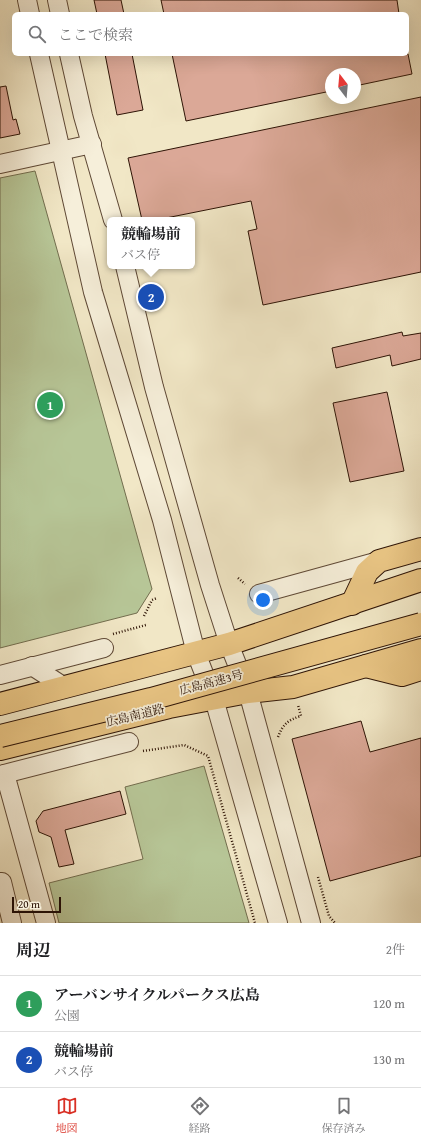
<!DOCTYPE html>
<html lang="ja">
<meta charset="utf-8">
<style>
body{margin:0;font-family:"Gentium Book Plus","Noto Serif JP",serif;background:#f2f2f2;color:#202124}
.compass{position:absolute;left:325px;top:68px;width:36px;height:36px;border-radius:50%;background:#fff;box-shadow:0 4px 16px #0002;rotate:344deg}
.scale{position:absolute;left:12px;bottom:10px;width:49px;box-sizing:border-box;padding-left:4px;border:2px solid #2e1406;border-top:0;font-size:11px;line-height:14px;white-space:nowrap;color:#2e1406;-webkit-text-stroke:3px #f6efda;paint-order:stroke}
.you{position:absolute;left:263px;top:600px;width:14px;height:14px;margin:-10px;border:3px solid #fff;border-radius:50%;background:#1a73e8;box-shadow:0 0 0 6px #1a73e833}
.badge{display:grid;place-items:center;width:26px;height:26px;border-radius:50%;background:#d93025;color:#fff;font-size:13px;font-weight:700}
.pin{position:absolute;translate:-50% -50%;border:2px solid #fff;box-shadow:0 1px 4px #0006}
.popup{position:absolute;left:107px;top:217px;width:88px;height:52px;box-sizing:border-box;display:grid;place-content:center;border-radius:6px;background:#fff;filter:drop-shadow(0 1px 3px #0005);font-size:13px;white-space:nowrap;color:#757577}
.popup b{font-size:15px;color:#202124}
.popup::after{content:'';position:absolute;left:50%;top:100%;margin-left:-8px;border:8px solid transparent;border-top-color:#fff}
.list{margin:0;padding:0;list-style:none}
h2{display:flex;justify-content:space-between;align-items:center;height:52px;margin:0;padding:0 16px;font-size:17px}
h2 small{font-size:13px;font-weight:400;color:#757577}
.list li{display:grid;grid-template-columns:26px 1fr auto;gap:12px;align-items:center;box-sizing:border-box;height:56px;padding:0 16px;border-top:1px solid #e0e0e0}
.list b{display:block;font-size:15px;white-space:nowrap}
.list p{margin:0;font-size:13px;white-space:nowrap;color:#757577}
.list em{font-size:13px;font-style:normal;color:#757577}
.icon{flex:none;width:22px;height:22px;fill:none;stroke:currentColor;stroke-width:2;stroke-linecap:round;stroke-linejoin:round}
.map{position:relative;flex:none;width:421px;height:923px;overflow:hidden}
.search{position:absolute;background:#fff;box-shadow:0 4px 16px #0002;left:12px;right:12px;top:12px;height:44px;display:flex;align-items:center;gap:10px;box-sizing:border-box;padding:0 14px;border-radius:6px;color:#757577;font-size:15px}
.sheet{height:164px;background:#fff}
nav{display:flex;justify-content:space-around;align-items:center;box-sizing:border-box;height:56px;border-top:1px solid #e0e0e0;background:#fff;font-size:11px;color:#757577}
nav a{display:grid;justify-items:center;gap:2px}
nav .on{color:#d93025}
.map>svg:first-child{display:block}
.green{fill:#b7c697;stroke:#726d4e}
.building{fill:#dba897;stroke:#2e1406}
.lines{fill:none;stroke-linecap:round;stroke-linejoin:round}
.minor-casing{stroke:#5f4936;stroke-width:20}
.highway-casing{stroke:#2e1406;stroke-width:24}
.path{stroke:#2e1406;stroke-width:2.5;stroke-dasharray:1 2;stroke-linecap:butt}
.minor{stroke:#f6efda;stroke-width:18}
.highway{stroke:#e8c483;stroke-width:22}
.highway-bridge-casing{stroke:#2e1406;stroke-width:24;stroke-linecap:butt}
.highway-bridge{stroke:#e8c483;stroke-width:22}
.labels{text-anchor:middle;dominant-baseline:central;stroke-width:3.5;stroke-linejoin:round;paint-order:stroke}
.street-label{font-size:12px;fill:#2e1406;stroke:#f6efda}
</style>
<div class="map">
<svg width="421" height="923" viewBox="0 0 421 923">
<rect width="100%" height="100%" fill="#f1e7c6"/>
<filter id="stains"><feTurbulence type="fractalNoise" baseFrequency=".005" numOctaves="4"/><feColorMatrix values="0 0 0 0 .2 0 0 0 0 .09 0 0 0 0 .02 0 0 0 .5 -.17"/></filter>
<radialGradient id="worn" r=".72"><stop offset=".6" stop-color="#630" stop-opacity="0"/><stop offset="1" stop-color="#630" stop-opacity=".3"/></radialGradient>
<g class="green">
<path d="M 35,171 L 152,589 L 137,613 L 0,648 L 0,178 Z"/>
<path d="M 204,766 L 249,923 L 59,923 L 49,883 L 143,859 L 125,787 Z"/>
</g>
<g class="building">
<path d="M 94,0 L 121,0 L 124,14 L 97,14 Z"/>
<path d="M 161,0 L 397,0 L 399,14 L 164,14 Z"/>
<path d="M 105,54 L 132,54 L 143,110 L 117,115 Z"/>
<path d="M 172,54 L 408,54 L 412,74 L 355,86 L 355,74 L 331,74 L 331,91 L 186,121 Z"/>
<path d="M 6,86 L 13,120 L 16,119 L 20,134 L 0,138 L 0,87 Z"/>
<path d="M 421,97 L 421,272 L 263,305 L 248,231 L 257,229 L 251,201 L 156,220 L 142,220 L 128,158 Z"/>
<path d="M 402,332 L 403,336 L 421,333 L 421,359 L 392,366 L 390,355 L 336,368 L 332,348 Z"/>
<path d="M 387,392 L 404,471 L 350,482 L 333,403 Z"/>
<path d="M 361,721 L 370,752 L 421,738 L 421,856 L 330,881 L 292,739 Z"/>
<path d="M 120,791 L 126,814 L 65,830 L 74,864 L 59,867 L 51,837 L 39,832 L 36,821 L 43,811 Z"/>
</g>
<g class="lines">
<g class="minor-casing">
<g id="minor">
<path d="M 27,0 L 30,14"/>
<path d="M 57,0 L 60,14"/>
<path d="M 39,54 L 93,292 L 162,520 L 196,653 L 214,699 L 278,923"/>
<path d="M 69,54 L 83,116 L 113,220"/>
<path d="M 0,164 L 92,144"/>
<path d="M 125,266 L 154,387 L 210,585 L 229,644 L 248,692 L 311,923"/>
<path d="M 259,594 L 379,561"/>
<path d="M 32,666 L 66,688"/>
<path d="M 0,675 L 104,648"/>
<path d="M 5,774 L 46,923"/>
<path d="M 0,775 L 129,742"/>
<path d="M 0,882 L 2,882 L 12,923"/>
</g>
</g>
<g class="highway-casing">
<g id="highway">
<path d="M 352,604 L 367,572 L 379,561 L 421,549"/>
<path d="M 366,666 L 402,675 L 421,669"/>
<path d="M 0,704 L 229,644 L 421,580"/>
<path d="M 0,749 L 169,707 L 248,692 L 293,687 L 421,650"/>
</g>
</g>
<g class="path">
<path d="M 238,578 L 245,584"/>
<path d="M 144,616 L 152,600 L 157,598"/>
<path d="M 113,634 L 146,625"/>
<path d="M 278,737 C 283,724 288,720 301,716 L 298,705"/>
<path d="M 143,751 L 184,745 L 208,756 L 255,923"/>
<path d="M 318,877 L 329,916 L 335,923"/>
</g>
<use href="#minor" class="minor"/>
<use href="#highway" class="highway"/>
<g class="highway-bridge-casing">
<path id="highway-bridge" d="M 0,736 L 151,699 L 421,624"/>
</g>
<use href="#highway-bridge" class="highway-bridge"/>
</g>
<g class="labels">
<g class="street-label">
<text transform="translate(211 682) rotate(-15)">広島高速3号</text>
<text transform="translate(135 715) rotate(-14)">広島南道路</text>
</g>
</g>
<rect width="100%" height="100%" filter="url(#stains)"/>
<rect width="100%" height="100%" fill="url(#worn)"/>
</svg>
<svg class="compass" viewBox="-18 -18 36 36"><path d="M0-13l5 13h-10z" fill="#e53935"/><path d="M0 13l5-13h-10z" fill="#757577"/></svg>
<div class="scale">20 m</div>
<div class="you"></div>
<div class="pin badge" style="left:50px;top:405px;background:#2e9e5b">1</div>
<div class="pin badge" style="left:151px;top:297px;background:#1a4fb4">2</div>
<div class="popup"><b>競輪場前</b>バス停</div>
<div class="search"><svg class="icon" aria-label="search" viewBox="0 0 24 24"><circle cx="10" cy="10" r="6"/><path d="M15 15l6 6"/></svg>ここで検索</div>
</div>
<section class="sheet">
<h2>周辺<small>2件</small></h2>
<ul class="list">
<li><span class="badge" style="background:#2e9e5b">1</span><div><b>アーバンサイクルパークス広島</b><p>公園</p></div><em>120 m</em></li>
<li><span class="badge" style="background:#1a4fb4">2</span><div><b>競輪場前</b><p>バス停</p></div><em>130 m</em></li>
</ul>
</section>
<nav>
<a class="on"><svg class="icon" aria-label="map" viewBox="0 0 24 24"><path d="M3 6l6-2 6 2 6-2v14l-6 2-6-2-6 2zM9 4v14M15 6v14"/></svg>地図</a>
<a><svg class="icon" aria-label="directions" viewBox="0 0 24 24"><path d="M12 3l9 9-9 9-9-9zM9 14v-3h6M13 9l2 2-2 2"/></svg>経路</a>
<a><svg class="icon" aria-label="saved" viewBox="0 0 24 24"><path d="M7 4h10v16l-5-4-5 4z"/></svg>保存済み</a>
</nav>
